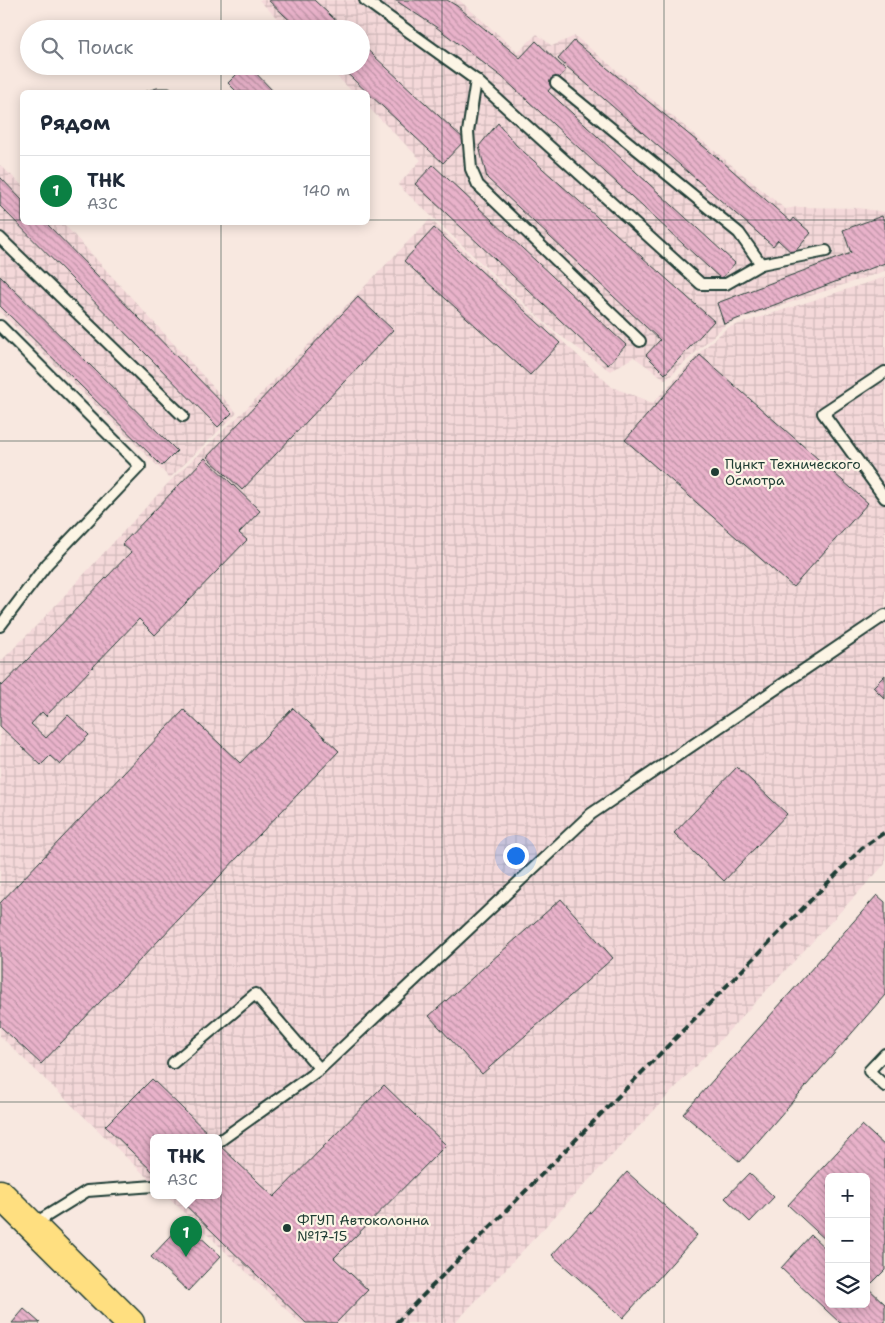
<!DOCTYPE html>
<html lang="ru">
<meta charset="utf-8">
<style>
body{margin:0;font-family:"Shantell Sans",sans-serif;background:#f6f6f7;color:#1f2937}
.controls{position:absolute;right:15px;bottom:15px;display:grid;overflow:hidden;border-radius:8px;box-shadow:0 2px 12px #0003}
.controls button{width:45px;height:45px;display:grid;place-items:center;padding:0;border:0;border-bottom:1px solid #e0e1e3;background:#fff;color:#1f2937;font:25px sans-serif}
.you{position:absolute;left:515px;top:855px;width:18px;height:18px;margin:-12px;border:4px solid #fff;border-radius:50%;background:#1a73e8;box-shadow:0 0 0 8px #1a73e833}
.badge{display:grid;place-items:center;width:32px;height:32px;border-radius:50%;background:#0b8043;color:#fff;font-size:16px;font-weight:700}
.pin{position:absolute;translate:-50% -41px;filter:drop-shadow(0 1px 2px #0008)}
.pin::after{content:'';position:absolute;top:26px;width:18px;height:15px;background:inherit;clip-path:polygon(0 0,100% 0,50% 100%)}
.popup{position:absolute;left:150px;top:1134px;width:72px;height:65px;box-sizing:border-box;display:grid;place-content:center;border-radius:8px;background:#fff;filter:drop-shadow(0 1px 4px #0005);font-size:16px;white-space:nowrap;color:#747a83}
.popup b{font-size:19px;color:#1f2937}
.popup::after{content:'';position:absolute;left:50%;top:100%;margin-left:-10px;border:10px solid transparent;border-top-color:#fff}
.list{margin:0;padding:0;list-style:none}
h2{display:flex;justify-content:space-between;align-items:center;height:65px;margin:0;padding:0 20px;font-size:21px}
h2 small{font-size:16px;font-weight:400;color:#747a83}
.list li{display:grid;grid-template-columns:32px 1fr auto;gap:15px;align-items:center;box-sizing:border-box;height:70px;padding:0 20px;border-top:1px solid #e0e1e3}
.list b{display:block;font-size:19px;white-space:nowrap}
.list p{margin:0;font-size:16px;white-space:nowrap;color:#747a83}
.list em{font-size:16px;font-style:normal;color:#747a83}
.icon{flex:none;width:28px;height:28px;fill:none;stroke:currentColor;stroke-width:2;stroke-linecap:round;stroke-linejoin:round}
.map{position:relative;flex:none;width:885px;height:1323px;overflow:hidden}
.search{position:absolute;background:#fff;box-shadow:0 2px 12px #0003;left:20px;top:20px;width:350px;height:55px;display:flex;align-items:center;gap:12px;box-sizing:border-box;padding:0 18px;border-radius:28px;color:#747a83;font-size:19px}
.panel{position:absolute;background:#fff;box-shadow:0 2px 12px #0003;left:20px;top:90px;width:350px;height:135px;border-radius:8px}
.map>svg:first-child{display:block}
.industrial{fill:url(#industrial-grid)}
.building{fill:url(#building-back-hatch);stroke:#1f3d34}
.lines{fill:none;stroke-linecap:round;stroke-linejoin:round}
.service-casing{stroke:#1f3d34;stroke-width:14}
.primary-casing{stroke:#1f3d34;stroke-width:31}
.service{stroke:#fcf5e5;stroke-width:10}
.primary{stroke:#ffdf80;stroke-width:28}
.rail{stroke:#1f3d34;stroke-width:4;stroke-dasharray:8 4;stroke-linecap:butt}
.grid{fill:none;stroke:#1f3d34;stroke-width:1;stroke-opacity:0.55}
.poi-dot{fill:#1f3d34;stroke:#fcf5e5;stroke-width:2}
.labels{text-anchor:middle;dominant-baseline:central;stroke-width:4.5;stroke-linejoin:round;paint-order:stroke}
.poi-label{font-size:14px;fill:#1f3d34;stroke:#fcf5e5;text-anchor:start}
</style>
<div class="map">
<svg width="885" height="1323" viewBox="0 0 885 1323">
<defs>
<pattern id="industrial-grid" width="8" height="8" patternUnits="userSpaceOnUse" patternTransform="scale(1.25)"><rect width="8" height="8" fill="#f4d8d9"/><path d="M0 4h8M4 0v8" fill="none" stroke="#d1babb"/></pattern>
<pattern id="building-back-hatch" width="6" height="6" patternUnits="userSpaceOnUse" patternTransform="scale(1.25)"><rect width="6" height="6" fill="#e9b2ca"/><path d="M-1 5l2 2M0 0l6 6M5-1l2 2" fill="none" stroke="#bc92a5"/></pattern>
</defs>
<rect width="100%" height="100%" fill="#f8e8e0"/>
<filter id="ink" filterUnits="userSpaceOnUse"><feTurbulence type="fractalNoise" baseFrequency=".02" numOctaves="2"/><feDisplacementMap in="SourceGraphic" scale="10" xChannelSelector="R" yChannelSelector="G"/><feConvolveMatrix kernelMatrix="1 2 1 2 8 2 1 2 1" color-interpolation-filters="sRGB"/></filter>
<g filter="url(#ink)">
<g class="industrial">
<path d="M 259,0 L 459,0 L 518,52 L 537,34 L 552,46 L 575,36 L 785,209 L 798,207 L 858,208 L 885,212 L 885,271 L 726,324 L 666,380 L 634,357 L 610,371 L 555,332 L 398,185 L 421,160 L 368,107 L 368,92 L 353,92 L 326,66 L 361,66 L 361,29 L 288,29 Z"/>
<path d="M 0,165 L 22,185 L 22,222 L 63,223 L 237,413 L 170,478 L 0,312 Z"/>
<path d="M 430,219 L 612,387 L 653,403 L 700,352 L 727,328 L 885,277 L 885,864 L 455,1323 L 300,1323 L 167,1196 L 218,1196 L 218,1138 L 154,1138 L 153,1183 L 0,1036 L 0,662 L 40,622 L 172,479 L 245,410 Z"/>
</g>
<g class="building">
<path d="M 268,0 L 314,0 L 345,29 L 299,29 Z"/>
<path d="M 395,0 L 447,0 L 457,6 L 520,58 L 536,41 L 566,70 L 548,91 L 735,263 L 721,279 L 502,77 L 436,27 Z"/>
<path d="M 574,41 L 724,163 L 791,222 L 794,218 L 811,233 L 793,254 L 778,240 L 773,246 L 558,59 Z"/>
<path d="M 361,44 L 465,140 L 443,163 L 339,66 L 361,66 Z"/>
<path d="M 245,66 L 249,66 L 274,92 L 237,92 L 228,83 Z"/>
<path d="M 157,88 L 169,88 L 178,92 L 144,92 Z"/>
<path d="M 498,123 L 516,145 L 714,321 L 665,374 L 646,355 L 660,340 L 487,178 L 479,146 Z"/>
<path d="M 433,165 L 626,345 L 608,365 L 415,184 Z"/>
<path d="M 0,177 L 22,200 L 22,222 L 45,222 L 232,413 L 218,427 L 0,206 Z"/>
<path d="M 882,216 L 885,224 L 885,263 L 724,324 L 717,303 L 851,253 L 843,230 Z"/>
<path d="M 434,228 L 560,343 L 530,375 L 404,261 Z"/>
<path d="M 0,276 L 177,451 L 162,466 L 0,306 Z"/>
<path d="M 358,297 L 393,330 L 242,490 L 207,457 Z"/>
<path d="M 700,355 L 868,503 L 793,587 L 625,440 Z"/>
<path d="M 205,458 L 260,511 L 239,533 L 247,540 L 155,635 L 139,619 L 46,716 L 42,712 L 31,724 L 46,738 L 68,715 L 89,735 L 60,765 L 50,756 L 41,765 L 0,726 L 0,684 L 2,686 L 131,552 L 122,544 Z"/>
<path d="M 885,675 L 885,699 L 873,687 Z"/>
<path d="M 293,708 L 339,751 L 41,1064 L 0,1026 L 0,903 L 184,710 L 240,763 Z"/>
<path d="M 737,767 L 787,814 L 724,881 L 674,833 Z"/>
<path d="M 877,895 L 885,902 L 885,995 L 740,1162 L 683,1114 Z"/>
<path d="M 561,899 L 613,958 L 482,1074 L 429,1016 Z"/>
<path d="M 152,1079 L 213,1138 L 154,1138 L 154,1173 L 105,1126 Z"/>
<path d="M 384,1085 L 446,1145 L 334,1258 L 368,1290 L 336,1323 L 306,1323 L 176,1196 L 218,1196 L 218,1144 L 274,1197 Z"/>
<path d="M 862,1125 L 885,1146 L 885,1270 L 872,1283 L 866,1277 L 866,1177 L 829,1177 L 829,1243 L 788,1205 Z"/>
<path d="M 627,1172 L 697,1235 L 623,1318 L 552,1255 Z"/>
<path d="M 749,1173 L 774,1197 L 750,1222 L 725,1198 Z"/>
<path d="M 184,1222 L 221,1256 L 188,1291 L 151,1257 Z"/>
<path d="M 811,1235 L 829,1252 L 829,1304 L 866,1304 L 866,1286 L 885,1304 L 885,1323 L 840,1323 L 781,1268 Z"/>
<path d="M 24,1309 L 40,1323 L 12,1323 Z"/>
</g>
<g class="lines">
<g class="service-casing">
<g id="service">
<path d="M 365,0 L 476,80 L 701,284 L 726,284 L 761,264 L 826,251"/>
<path d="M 476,80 L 468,132 L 471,169 L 478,185 L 640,341"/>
<path d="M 556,83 L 739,233 L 761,264"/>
<path d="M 0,238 L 183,416"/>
<path d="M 0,326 L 140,466 L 47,564 L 0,626"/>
<path d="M 885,372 L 823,413 L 885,498"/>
<path d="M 885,1054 L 869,1071 L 885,1086"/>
<path d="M 173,1063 L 255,994 L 320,1069"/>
<path d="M 218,1142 L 320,1069 L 591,814 L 885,615"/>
<path d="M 32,1225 L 87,1191 L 154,1186"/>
</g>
</g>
<g class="primary-casing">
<path id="primary" d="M 0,1194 L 130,1323"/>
</g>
<use href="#service" class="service"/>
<use href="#primary" class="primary"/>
<path class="rail" d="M 396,1323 L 862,848 L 885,832"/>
</g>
</g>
<path class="grid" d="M 221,0 L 221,29M 442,0 L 442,1323M 664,0 L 664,1323M 221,66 L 221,92M 0,220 L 22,220M 368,220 L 885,220M 221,222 L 221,1323M 0,441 L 885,441M 0,662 L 885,662M 0,882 L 885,882M 0,1102 L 885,1102"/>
<g class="poi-dot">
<circle cx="715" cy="472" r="5"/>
<circle cx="287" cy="1228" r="5"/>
</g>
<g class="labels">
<g class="poi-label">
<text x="725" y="464">Пункт Технического<tspan x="725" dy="16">Осмотра</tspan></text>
<text x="297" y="1220">ФГУП Автоколонна<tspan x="297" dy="16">№17-15</tspan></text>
</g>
</g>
</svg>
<div class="controls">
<button>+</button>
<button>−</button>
<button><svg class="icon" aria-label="layers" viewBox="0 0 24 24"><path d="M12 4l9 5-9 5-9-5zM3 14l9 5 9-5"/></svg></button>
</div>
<div class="you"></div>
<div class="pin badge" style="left:186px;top:1257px">1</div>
<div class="popup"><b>ТНК</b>АЗС</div>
<div class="search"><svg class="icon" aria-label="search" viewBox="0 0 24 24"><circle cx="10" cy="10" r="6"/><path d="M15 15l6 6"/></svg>Поиск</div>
<section class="panel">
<h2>Рядом<small></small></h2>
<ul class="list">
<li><span class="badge">1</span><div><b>ТНК</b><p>АЗС</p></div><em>140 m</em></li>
</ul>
</section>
</div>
